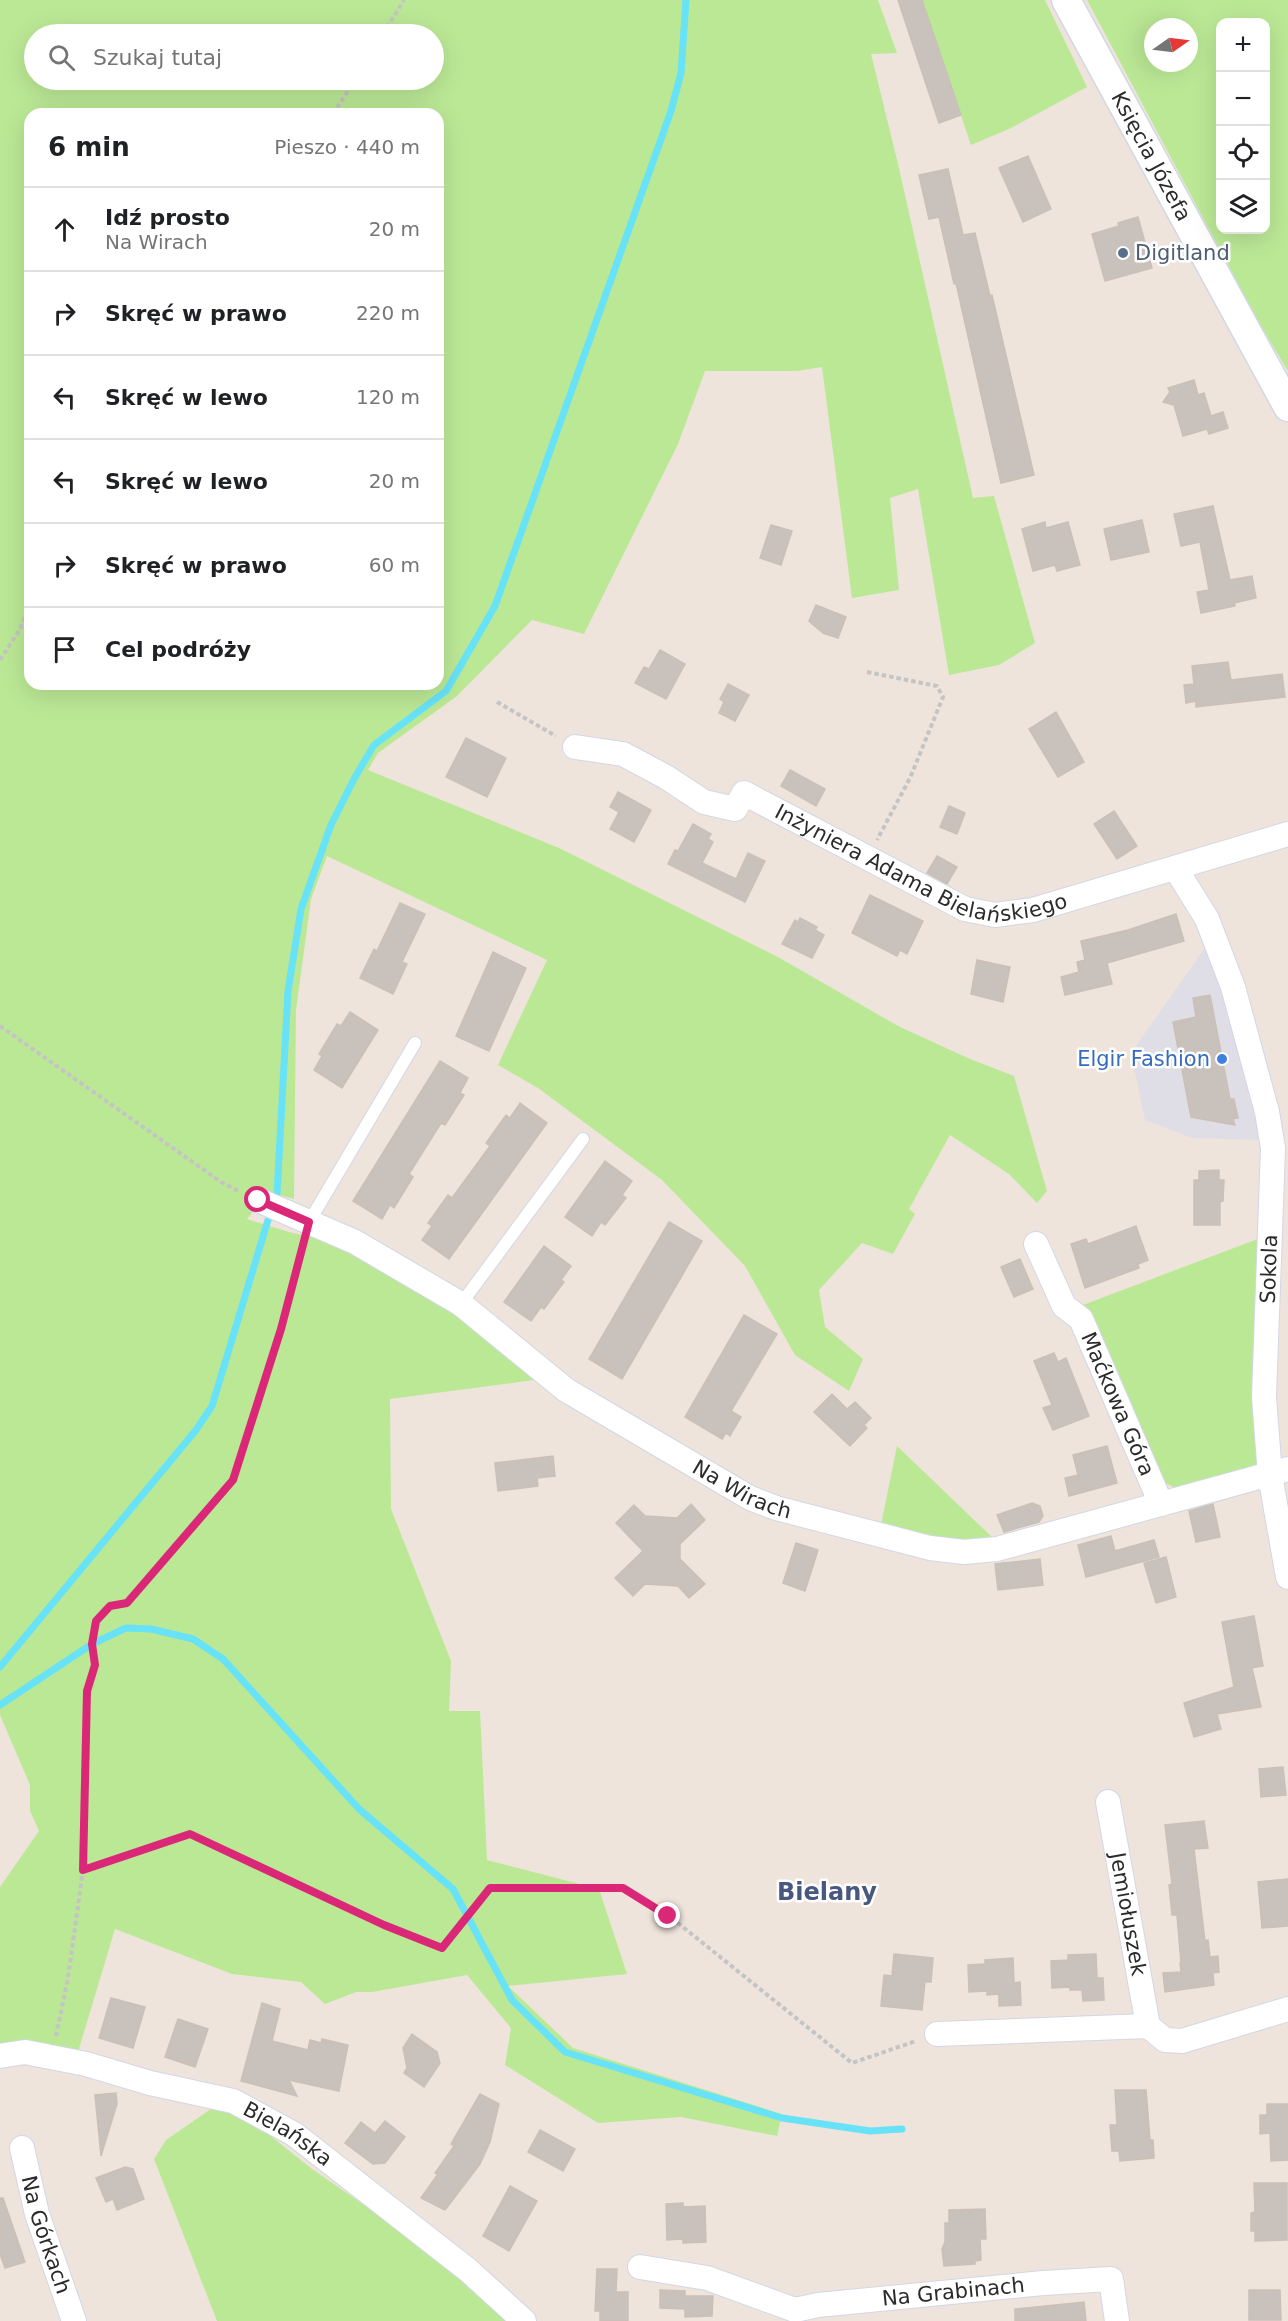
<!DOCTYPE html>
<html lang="pl">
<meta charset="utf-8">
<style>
body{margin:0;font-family:"DejaVu Sans",sans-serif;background:#f2f2f2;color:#202124}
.controls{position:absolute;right:18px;top:18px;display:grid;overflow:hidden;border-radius:12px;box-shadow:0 6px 24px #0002}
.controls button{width:54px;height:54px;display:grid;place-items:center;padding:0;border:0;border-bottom:2px solid #e0e0e0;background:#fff;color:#202124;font:30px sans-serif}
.compass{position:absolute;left:1144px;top:18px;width:54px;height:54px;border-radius:50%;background:#fff;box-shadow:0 6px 24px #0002;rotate:76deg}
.stop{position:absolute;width:18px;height:18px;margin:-14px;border:4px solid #db2777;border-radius:50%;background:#fff}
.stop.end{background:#db2777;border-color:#fff;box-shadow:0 2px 6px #0008}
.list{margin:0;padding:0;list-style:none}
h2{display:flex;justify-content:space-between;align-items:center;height:78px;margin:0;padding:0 24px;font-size:26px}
h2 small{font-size:20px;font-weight:400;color:#757577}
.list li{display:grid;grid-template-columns:39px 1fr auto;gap:18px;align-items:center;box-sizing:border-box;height:84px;padding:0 24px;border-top:2px solid #e0e0e0}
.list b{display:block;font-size:22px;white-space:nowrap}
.list p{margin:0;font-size:20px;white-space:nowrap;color:#757577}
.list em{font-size:20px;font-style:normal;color:#757577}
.icon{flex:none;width:33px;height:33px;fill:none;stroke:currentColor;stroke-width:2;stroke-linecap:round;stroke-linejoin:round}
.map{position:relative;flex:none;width:1288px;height:2321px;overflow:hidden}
.search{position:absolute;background:#fff;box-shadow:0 6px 24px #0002;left:24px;top:24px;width:420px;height:66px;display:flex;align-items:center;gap:15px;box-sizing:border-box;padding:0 21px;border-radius:33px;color:#757577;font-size:22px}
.panel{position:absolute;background:#fff;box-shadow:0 6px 24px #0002;left:24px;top:108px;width:420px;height:582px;border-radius:18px}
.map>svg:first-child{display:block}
.industrial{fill:#dfdde6}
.green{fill:#bbe895;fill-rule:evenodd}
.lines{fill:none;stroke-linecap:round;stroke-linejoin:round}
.stream{stroke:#68e2f7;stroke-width:7}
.building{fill:#c9c1bc;stroke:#cac0b6;stroke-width:1.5}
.service-casing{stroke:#d1d7e5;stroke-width:14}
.minor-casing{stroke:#d1d7e5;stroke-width:26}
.tertiary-casing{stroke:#d1d7e5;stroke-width:31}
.path{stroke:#c4c4c4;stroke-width:4;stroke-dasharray:4.5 3;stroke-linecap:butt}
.service{stroke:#fff;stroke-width:12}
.minor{stroke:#fff;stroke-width:24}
.tertiary{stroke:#fff;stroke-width:28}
.route{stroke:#db2777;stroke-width:8}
.service-dot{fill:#5c6f8a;stroke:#fff;stroke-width:2}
.shop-dot{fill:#3f7fe0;stroke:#fff;stroke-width:2}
.labels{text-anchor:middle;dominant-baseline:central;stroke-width:5;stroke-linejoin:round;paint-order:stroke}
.street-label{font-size:21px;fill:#2b2b2b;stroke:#fff}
.service-label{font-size:21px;fill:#4e5e75;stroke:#fff;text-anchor:start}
.shop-label{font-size:21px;fill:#366cbe;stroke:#fff;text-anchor:end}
.quarter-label{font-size:24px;font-weight:bold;fill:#48587f;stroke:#fff}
</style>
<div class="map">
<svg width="1288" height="2321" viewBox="0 0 1288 2321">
<rect width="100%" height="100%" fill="#eee4dc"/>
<path class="industrial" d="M 1212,938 L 1230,997 L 1261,1140 L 1192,1138 L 1145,1120 L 1131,1053 Z"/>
<g class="green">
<path d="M 0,0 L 878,0 L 897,53 L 871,54 L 898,164 L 973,498 L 994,496 L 1035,643 L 999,665 L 949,675 L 918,489 L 890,498 L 899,590 L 852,598 L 822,367 L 797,371 L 705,371 L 678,444 L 584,634 L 532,620 L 457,696 L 378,753 L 368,770 L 559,848 L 778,957 L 898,1026 L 970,1059 L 1014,1076 L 1047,1191 L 1037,1203 L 1009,1174 L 950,1135 L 909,1209 L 915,1214 L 893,1254 L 862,1243 L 819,1290 L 825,1327 L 863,1359 L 849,1391 L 795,1355 L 745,1266 L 662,1180 L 538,1088 L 498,1065 L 547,960 L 327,856 L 311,899 L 296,1010 L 294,1199 L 269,1192 L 247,1219 L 289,1232 L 353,1247 L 442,1301 L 534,1380 L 390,1399 L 391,1509 L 451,1661 L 449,1711 L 480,1711 L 487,1860 L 599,1889 L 627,1974 L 508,1986 L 573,2048 L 782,2114 L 777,2136 L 681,2117 L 598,2123 L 505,2065 L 511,2028 L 467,1975 L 372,1992 L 356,1992 L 325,2004 L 301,1982 L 232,1974 L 115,1929 L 78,2052 L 0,2049 L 0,1887 L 39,1831 L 30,1811 L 30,1785 L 0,1715 ZM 34,34 L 434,34 L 434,80 L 34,80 ZM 30,114 L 438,114 L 438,684 L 30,684 Z"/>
<path d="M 922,0 L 1045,0 L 1087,87 L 1009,129 L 971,145 Z"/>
<path d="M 1087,0 L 1288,0 L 1288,371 L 1258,321 ZM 1220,22 L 1266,22 L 1266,230 L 1220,230 ZM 1153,27 L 1189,27 L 1189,63 L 1153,63 Z"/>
<path d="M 1263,1237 L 1259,1466 L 1178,1489 L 1157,1479 L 1083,1305 Z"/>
<path d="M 897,1446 L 996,1541 L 964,1545 L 880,1530 Z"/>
<path d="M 211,2109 L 235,2114 L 253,2122 L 312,2169 L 432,2252 L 512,2321 L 217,2321 L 154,2159 L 166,2140 Z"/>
</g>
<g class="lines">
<g class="stream">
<path d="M 277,1194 L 288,991 L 301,909 L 331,825 L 354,779 L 374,745 L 446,691 L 495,606 L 671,111 L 681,73 L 686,0"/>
<path d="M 0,1667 L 196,1430 L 212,1406 L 268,1220"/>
<path d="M 0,1705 L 92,1644 L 126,1628 L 151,1629 L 193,1639 L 223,1659 L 359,1809 L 453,1889 L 512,2000 L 565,2052 L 782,2118 L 870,2131 L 902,2129"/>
</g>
</g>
<g class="building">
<path d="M 898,0 L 922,0 L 961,115 L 939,123 Z"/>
<path d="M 1028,156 L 1051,209 L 1023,222 L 999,168 Z"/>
<path d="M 948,169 L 963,235 L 975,233 L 990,296 L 992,295 L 1034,475 L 1001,483 L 956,283 L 954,284 L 939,217 L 929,219 L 919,175 Z"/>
<path d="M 1138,217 L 1152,268 L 1105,281 L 1092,234 L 1119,226 L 1118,223 Z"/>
<path d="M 1194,380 L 1198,395 L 1204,393 L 1211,416 L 1223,412 L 1228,428 L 1209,434 L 1207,429 L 1183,436 L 1174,405 L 1163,402 L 1170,392 L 1168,388 Z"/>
<path d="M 1213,506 L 1230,580 L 1252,576 L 1256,598 L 1234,603 L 1235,606 L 1201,613 L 1197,592 L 1209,590 L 1200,542 L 1181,546 L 1174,514 Z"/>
<path d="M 1142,520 L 1149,552 L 1111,560 L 1104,529 Z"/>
<path d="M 1045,522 L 1046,528 L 1068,522 L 1080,565 L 1057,571 L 1055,565 L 1033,571 L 1022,529 Z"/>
<path d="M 771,525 L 792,531 L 781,565 L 760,558 Z"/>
<path d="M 816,605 L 846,617 L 838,638 L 823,633 L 809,621 Z"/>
<path d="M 660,650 L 685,664 L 666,699 L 635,683 L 644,667 L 649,669 Z"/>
<path d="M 1228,662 L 1231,680 L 1282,674 L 1285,697 L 1196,707 L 1196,701 L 1186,703 L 1184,685 L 1194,684 L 1192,666 Z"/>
<path d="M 728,684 L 749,695 L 735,721 L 719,713 L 724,702 L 720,699 Z"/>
<path d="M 1056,712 L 1084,762 L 1058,777 L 1029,729 Z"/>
<path d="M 466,738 L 506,758 L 487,797 L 446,777 Z"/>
<path d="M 790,770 L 825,789 L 816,806 L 781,786 Z"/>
<path d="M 618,792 L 651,810 L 634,842 L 610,829 L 619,812 L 610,807 Z"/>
<path d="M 949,806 L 965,813 L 957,834 L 940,827 Z"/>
<path d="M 1114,811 L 1137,846 L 1117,859 L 1094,824 Z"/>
<path d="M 693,824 L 711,834 L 708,839 L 713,842 L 702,863 L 736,879 L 748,853 L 765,861 L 745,902 L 668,864 L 675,850 L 678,851 Z"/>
<path d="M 937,856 L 957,867 L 947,884 L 927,873 Z"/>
<path d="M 870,895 L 923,921 L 907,954 L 900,950 L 897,956 L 852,933 Z"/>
<path d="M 400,903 L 425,914 L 402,962 L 407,964 L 393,994 L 360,978 L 374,949 L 377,951 Z"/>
<path d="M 1176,914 L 1184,941 L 1107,963 L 1112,984 L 1065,995 L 1061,977 L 1079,972 L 1077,962 L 1085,960 L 1081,941 L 1128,930 Z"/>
<path d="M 800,918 L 817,927 L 815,930 L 824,935 L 812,958 L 782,944 L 795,920 L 798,922 Z"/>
<path d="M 493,952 L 526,968 L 489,1051 L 456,1036 Z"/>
<path d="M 977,960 L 1010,967 L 1003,1002 L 971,994 Z"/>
<path d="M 1210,995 L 1230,1099 L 1234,1099 L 1238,1118 L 1233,1119 L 1235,1125 L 1191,1117 L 1173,1022 L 1196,1017 L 1193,998 Z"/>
<path d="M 350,1012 L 378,1030 L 342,1088 L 314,1070 L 322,1056 L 319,1054 L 337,1024 L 341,1026 Z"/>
<path d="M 440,1061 L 468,1078 L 460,1093 L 464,1095 L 445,1125 L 441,1123 L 409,1174 L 413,1177 L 394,1208 L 390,1205 L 382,1219 L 353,1201 Z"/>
<path d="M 520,1103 L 547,1123 L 449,1259 L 422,1240 L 432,1226 L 428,1223 L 448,1195 L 452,1198 L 490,1146 L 486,1143 L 506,1115 L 510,1118 Z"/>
<path d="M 605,1161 L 632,1181 L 622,1195 L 626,1198 L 605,1225 L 601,1222 L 592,1236 L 565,1217 Z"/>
<path d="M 1219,1170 L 1219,1180 L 1224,1180 L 1223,1201 L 1220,1202 L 1220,1225 L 1194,1225 L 1194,1180 L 1199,1180 L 1199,1171 Z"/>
<path d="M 669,1222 L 702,1241 L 622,1379 L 589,1359 Z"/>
<path d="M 1136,1226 L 1148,1260 L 1138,1264 L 1139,1268 L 1085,1288 L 1071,1244 L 1086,1239 L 1088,1244 Z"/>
<path d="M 544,1246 L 571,1266 L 561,1280 L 564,1282 L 544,1309 L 541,1307 L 531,1321 L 504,1302 Z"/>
<path d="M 1020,1259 L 1033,1289 L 1014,1297 L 1001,1267 Z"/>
<path d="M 744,1315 L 777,1334 L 731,1411 L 741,1417 L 730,1436 L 726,1433 L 722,1439 L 685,1417 Z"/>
<path d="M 1054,1353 L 1058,1362 L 1066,1358 L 1089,1416 L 1053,1430 L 1043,1408 L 1052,1405 L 1034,1361 Z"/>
<path d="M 832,1394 L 847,1409 L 855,1402 L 871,1418 L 864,1425 L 867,1428 L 850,1446 L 814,1412 Z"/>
<path d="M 1107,1446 L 1117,1483 L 1069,1496 L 1065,1478 L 1078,1475 L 1073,1455 Z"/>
<path d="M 553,1456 L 555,1476 L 537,1478 L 538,1486 L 498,1491 L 495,1463 Z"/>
<path d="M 1032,1503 L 1040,1506 L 1043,1516 L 1039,1522 L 1004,1532 L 997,1515 Z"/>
<path d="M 691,1504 L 705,1520 L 680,1544 L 680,1559 L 705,1584 L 689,1598 L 678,1586 L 645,1584 L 633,1596 L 615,1578 L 643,1551 L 616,1523 L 634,1505 L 645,1516 L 677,1518 Z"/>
<path d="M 1213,1504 L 1220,1537 L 1196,1542 L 1189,1511 Z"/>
<path d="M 1111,1536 L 1115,1551 L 1154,1540 L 1159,1557 L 1086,1577 L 1078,1545 Z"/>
<path d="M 796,1543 L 818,1550 L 805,1591 L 783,1583 Z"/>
<path d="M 1166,1557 L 1176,1597 L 1156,1603 L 1144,1563 Z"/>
<path d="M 1040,1559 L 1043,1585 L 998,1590 L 995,1564 Z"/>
<path d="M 1254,1616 L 1263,1666 L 1252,1668 L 1261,1707 L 1217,1714 L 1221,1729 L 1194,1737 L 1184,1703 L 1234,1687 L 1222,1622 Z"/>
<path d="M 1283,1767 L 1286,1795 L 1261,1797 L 1259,1769 Z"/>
<path d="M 1204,1821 L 1208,1848 L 1194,1849 L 1205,1941 L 1208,1940 L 1210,1957 L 1218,1956 L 1219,1972 L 1213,1973 L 1214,1985 L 1165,1992 L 1163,1973 L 1181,1972 L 1180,1963 L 1181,1963 L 1177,1915 L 1172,1915 L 1169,1885 L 1172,1884 L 1165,1825 Z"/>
<path d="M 1288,1879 L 1288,1926 L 1262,1928 L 1258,1882 Z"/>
<path d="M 894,1954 L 933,1958 L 931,1982 L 925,1982 L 922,2010 L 881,2006 L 884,1975 L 892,1976 Z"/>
<path d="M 1096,1954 L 1097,1978 L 1103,1978 L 1104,2000 L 1083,2001 L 1082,1990 L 1070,1990 L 1070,1987 L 1052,1988 L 1051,1961 L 1068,1960 L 1068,1955 Z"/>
<path d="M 1013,1958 L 1014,1983 L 1020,1982 L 1021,2005 L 999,2006 L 999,1994 L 987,1995 L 987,1991 L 969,1992 L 968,1965 L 985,1964 L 985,1960 Z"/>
<path d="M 111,1998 L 145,2007 L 133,2048 L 99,2038 Z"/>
<path d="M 262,2003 L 280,2009 L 272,2041 L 308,2050 L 310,2040 L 321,2043 L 322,2039 L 348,2045 L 339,2091 L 289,2080 L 297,2096 L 241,2081 Z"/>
<path d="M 178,2019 L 208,2029 L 195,2067 L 165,2057 Z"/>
<path d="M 412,2034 L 437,2052 L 440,2063 L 424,2087 L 404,2073 L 407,2068 L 403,2048 Z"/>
<path d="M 1115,2090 L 1146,2090 L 1150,2140 L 1153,2140 L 1154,2158 L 1120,2161 L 1119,2151 L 1112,2151 L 1110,2125 L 1117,2125 Z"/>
<path d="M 116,2093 L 117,2104 L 101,2156 L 95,2095 Z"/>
<path d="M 480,2094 L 499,2104 L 490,2142 L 480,2164 L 445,2210 L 421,2198 L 438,2174 L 435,2173 L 454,2146 L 451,2144 Z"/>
<path d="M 1267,2104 L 1288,2104 L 1288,2160 L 1271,2161 L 1270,2133 L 1260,2134 L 1260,2115 L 1267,2115 Z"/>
<path d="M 385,2121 L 405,2137 L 385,2163 L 373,2164 L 345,2143 L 361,2122 L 375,2133 Z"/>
<path d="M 540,2130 L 575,2149 L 563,2171 L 528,2152 Z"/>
<path d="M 125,2167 L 133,2169 L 144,2199 L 117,2210 L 113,2199 L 106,2202 L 96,2178 Z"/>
<path d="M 1254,2183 L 1287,2183 L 1287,2240 L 1255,2241 L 1255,2231 L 1251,2231 L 1251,2213 L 1255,2212 Z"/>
<path d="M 510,2186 L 537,2201 L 509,2251 L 483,2236 Z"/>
<path d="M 0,2198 L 3,2198 L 25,2262 L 5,2268 L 0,2254 Z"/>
<path d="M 683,2203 L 683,2207 L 705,2206 L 706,2242 L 683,2243 L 683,2239 L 667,2240 L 666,2204 Z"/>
<path d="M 985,2209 L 986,2239 L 980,2239 L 981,2260 L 975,2261 L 975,2264 L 944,2266 L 942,2249 L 945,2242 L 945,2223 L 949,2223 L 949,2210 Z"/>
<path d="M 597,2269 L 617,2269 L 616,2292 L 628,2292 L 628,2321 L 600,2321 L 600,2311 L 595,2311 Z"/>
<path d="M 660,2290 L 685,2291 L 685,2296 L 713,2296 L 712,2316 L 685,2317 L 685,2309 L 660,2308 Z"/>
<path d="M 1249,2290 L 1280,2290 L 1281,2320 L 1249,2320 Z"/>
<path d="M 1084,2302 L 1086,2321 L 1015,2321 L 1015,2309 Z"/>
</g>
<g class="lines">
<g class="service-casing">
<g id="service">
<path d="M 309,1222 L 415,1043"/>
<path d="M 461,1304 L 583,1139"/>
</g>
</g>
<g class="minor-casing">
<g id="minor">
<path id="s1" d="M 575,747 L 623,754 L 666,777 L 704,802 L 735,809 L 744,793 L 965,909 L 995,915 L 1033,910 L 1288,834"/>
<path d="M 1176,869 L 1207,919 L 1233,987 L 1267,1112 L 1273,1148 L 1264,1397 L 1270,1475 L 1288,1577"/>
<path id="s2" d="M 258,1200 L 355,1242 L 461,1304 L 566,1390 L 750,1498 L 776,1508 L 930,1548 L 964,1552 L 997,1549 L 1288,1469"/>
<path id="s3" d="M 1036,1244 L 1064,1306 L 1081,1319 L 1161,1504"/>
<path id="s4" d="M 1108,1802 L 1148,2026"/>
<path d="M 1148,2026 L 1165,2040 L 1182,2041 L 1288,2009"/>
<path d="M 937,2034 L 1148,2026"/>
<path id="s5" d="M 0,2056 L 25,2052 L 86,2064 L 150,2083 L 233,2101 L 294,2134 L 468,2270 L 524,2321"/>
<path id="s6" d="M 22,2148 L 37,2214 L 74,2321"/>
<path id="s7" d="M 640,2267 L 707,2278 L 795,2310 L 818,2305 L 1043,2283 L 1111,2279 L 1117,2321"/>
</g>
</g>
<g class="tertiary-casing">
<g id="tertiary">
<path id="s8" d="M 1066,0 L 1288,407"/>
</g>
</g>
<g class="path">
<path d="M 383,34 L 404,0"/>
<path d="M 333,114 L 355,80"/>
<path d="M 0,660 L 20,629 L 30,603"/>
<path d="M 867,672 L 937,686 L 943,697 L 910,778 L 877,840"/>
<path d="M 497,702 L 556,736"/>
<path d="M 0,1026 L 221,1182 L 238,1191"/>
<path d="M 83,1870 L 87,1691 L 95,1665 L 92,1644 L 96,1621 L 110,1606 L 127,1603 L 233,1480 L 281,1329 L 303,1244"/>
<path d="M 56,2036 L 68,1978 L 83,1870 L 190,1834 L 384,1925 L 442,1948 L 490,1888 L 623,1888 L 668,1915 L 852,2063 L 916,2041"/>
</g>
<use href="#service" class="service"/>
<use href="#minor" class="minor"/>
<use href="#tertiary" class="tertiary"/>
</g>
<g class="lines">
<path class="route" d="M 258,1200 L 309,1222 L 281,1329 L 233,1480 L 127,1603 L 110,1606 L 96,1621 L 92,1644 L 95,1665 L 87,1691 L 83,1870 L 190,1834 L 384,1925 L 442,1948 L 490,1888 L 623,1888 L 668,1916"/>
</g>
<circle class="service-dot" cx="1123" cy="253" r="6"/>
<circle class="shop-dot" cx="1222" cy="1059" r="6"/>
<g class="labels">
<g class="street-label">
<text stroke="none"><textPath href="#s8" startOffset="178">Księcia Józefa</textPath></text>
<text stroke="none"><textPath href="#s1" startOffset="388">Inżyniera Adama Bielańskiego</textPath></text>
<text transform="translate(1269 1269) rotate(-88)">Sokola</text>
<text stroke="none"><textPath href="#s3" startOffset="182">Maćkowa Góra</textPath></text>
<text stroke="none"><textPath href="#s2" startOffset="567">Na Wirach</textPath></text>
<text stroke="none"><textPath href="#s4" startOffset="114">Jemiołuszek</textPath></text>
<text stroke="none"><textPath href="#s5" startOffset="303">Bielańska</textPath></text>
<text stroke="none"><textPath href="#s6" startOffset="90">Na Górkach</textPath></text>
<text stroke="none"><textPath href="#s7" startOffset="321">Na Grabinach</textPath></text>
</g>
<g class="service-label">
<text x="1135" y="253">Digitland</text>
</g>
<g class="shop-label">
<text x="1210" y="1059">Elgir Fashion</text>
</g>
<g class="quarter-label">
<text x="827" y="1892">Bielany</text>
</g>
</g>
</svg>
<div class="controls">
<button>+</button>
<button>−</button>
<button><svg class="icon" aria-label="locate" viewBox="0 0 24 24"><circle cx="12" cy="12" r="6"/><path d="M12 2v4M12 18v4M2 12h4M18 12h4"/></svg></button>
<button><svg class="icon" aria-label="layers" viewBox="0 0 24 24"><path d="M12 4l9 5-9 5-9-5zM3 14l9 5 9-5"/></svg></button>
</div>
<svg class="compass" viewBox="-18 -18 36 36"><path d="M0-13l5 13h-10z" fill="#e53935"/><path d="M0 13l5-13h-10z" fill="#757577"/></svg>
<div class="stop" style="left:258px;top:1200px"></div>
<div class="stop end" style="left:668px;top:1916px"></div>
<div class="search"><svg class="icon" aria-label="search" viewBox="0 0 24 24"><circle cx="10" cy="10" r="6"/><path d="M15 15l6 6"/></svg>Szukaj tutaj</div>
<section class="panel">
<h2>6 min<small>Pieszo · 440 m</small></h2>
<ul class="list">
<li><svg class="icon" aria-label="ahead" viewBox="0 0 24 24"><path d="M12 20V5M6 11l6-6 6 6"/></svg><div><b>Idź prosto</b><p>Na Wirach</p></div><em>20 m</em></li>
<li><svg class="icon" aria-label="right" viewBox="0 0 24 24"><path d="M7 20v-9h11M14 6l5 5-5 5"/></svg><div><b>Skręć w prawo</b></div><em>220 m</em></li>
<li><svg class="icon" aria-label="left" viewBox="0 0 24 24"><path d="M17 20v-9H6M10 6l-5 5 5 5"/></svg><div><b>Skręć w lewo</b></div><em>120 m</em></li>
<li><svg class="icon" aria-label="left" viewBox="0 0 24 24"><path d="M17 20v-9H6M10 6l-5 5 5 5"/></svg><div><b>Skręć w lewo</b></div><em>20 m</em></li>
<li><svg class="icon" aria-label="right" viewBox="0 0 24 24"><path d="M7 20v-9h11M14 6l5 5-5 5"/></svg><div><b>Skręć w prawo</b></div><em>60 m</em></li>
<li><svg class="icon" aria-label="arrive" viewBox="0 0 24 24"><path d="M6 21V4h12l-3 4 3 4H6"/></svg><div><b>Cel podróży</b></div></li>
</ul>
</section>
</div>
